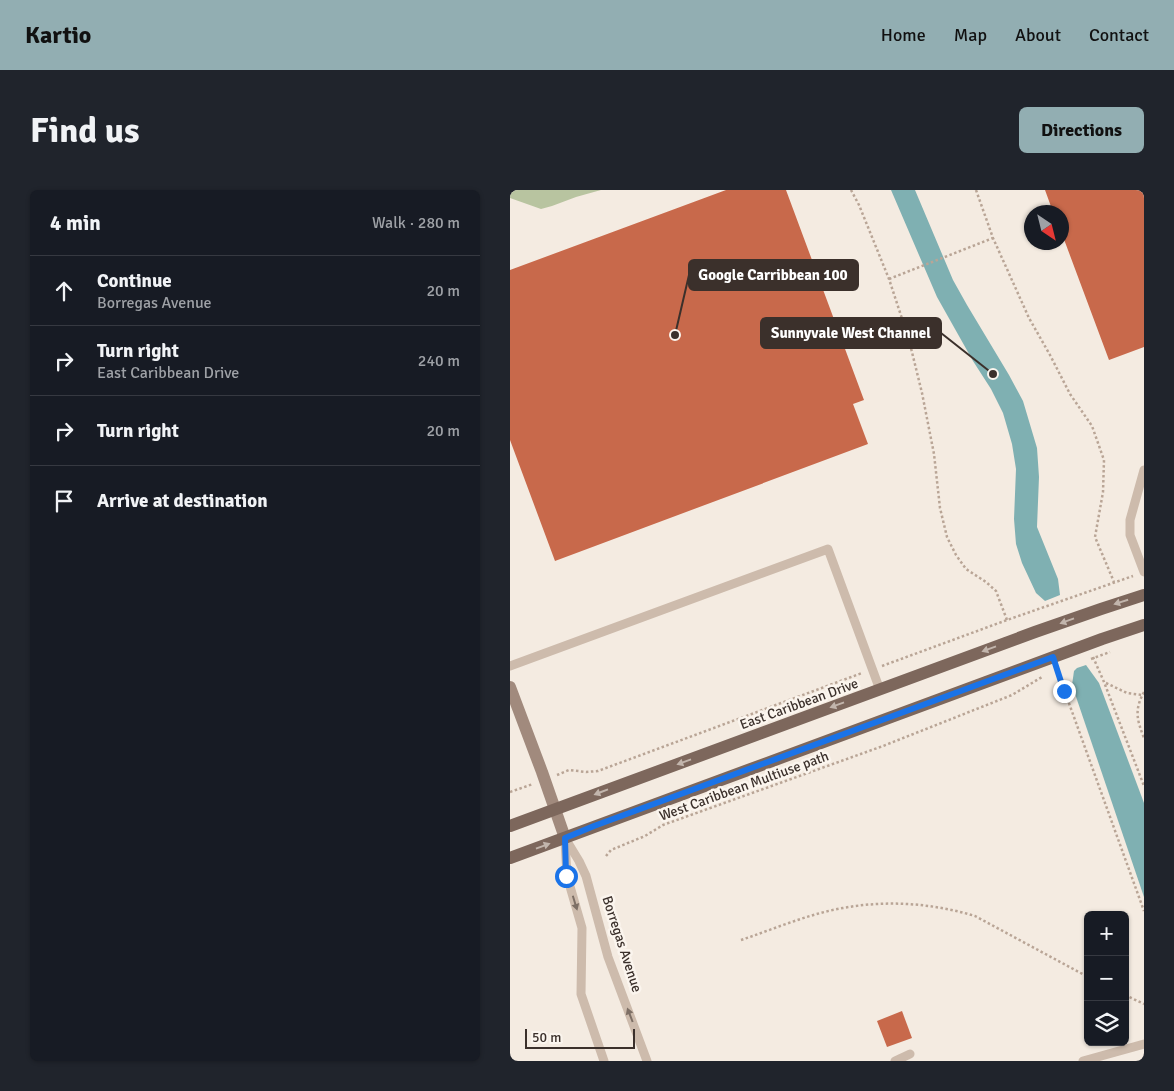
<!DOCTYPE html>
<meta charset="utf-8">
<style>
body{margin:0;font-family:Signika,sans-serif;background:#20242c;color:#f1f3f6}
.controls{position:absolute;right:15px;bottom:15px;display:grid;overflow:hidden;border-radius:8px;box-shadow:0 1px 4px #0004}
.controls button{width:45px;height:45px;display:grid;place-items:center;padding:0;border:0;border-bottom:1px solid #363941;background:#171b24;color:#f1f3f6;font:25px sans-serif}
.compass{position:absolute;left:514px;top:15px;width:45px;height:45px;border-radius:50%;background:#171b24;box-shadow:0 1px 4px #0004;rotate:145deg}
.scale{position:absolute;left:15px;bottom:12px;width:110px;box-sizing:border-box;padding-left:5px;border:2px solid #3b302b;border-top:0;font-size:14px;line-height:18px;white-space:nowrap;color:#3b302b;-webkit-text-stroke:4px #fbf5ee;paint-order:stroke}
.stop{position:absolute;width:15px;height:15px;margin:-11px;border:4px solid #1a73e8;border-radius:50%;background:#fff}
.stop.end{background:#1a73e8;border-color:#fff;box-shadow:0 1px 5px #0008}
.list{margin:0;padding:0;list-style:none}
h2{display:flex;justify-content:space-between;align-items:center;height:65px;margin:0;padding:0 20px;font-size:21px}
h2 small{font-size:16px;font-weight:400;color:#9ea1a6}
.list li{display:grid;grid-template-columns:32px 1fr auto;gap:15px;align-items:center;box-sizing:border-box;height:70px;padding:0 20px;border-top:1px solid #363941}
.list b{display:block;font-size:19px;white-space:nowrap}
.list p{margin:0;font-size:16px;white-space:nowrap;color:#9ea1a6}
.list em{font-size:16px;font-style:normal;color:#9ea1a6}
.icon{flex:none;width:28px;height:28px;fill:none;stroke:currentColor;stroke-width:2;stroke-linecap:round;stroke-linejoin:round}
.map{position:relative;flex:none;width:634px;height:871px;overflow:hidden;border-radius:8px}
header{display:flex;align-items:center;gap:30px;box-sizing:border-box;height:70px;padding:0 25px;background:#92aeb2;color:#111}
header strong{font-size:24px}
nav{display:flex;gap:28px;margin-inline-start:auto;font-size:18px}
.intro{display:flex;align-items:center;justify-content:space-between;box-sizing:border-box;height:120px;padding:0 30px}
h1{margin:0;font-size:35px}
.button{padding:12px 22px;border-radius:8px;background:#92aeb2;color:#111;font-size:18px;font-weight:700}
main{display:flex;gap:30px;padding:0 30px}
aside{flex:1;background:#171b24;border-radius:8px;box-shadow:0 1px 4px #0004}
.map>svg:first-child{display:block}
.green{fill:#b8c4a0}
.water{fill:#7fb0b2}
.building{fill:#c8694b}
.lines{fill:none;stroke-linecap:round;stroke-linejoin:round}
.path{stroke:#b9a596;stroke-width:2.5;stroke-dasharray:2.5 2.5;stroke-linecap:butt}
.lane{stroke:#cdbbac;stroke-width:9}
.secondary{stroke:#a18a7d;stroke-width:12}
.primary{stroke:#7d675c;stroke-width:12}
.oneway{fill:#c2b5ac}
.oneway2{fill:#7d6f65}
.route{stroke:#1a73e8;stroke-width:6}
.labels{text-anchor:middle;dominant-baseline:central;stroke-width:5;stroke-linejoin:round;paint-order:stroke}
.street-label{font-size:14px;fill:#3b302b;stroke:#fbf5ee}
.leader{fill:none;stroke:#3b302b;stroke-width:2}
.callout-dot{fill:#3b302b;stroke:#fbf5ee;stroke-width:2}
.callout{fill:#3b302b;stroke:#3b302b;stroke-width:2}
.callout-label{font-size:15px;text-anchor:middle;font-weight:bold;fill:#fff}
</style>
<header>
<strong>Kartio</strong>
<nav><a>Home</a><a>Map</a><a>About</a><a>Contact</a></nav>
</header>
<div class="intro"><h1>Find us</h1><a class="button">Directions</a></div>
<main>
<aside>
<h2>4 min<small>Walk · 280 m</small></h2>
<ul class="list">
<li><svg class="icon" aria-label="ahead" viewBox="0 0 24 24"><path d="M12 20V5M6 11l6-6 6 6"/></svg><div><b>Continue</b><p>Borregas Avenue</p></div><em>20 m</em></li>
<li><svg class="icon" aria-label="right" viewBox="0 0 24 24"><path d="M7 20v-9h11M14 6l5 5-5 5"/></svg><div><b>Turn right</b><p>East Caribbean Drive</p></div><em>240 m</em></li>
<li><svg class="icon" aria-label="right" viewBox="0 0 24 24"><path d="M7 20v-9h11M14 6l5 5-5 5"/></svg><div><b>Turn right</b></div><em>20 m</em></li>
<li><svg class="icon" aria-label="arrive" viewBox="0 0 24 24"><path d="M6 21V4h12l-3 4 3 4H6"/></svg><div><b>Arrive at destination</b></div></li>
</ul>
</aside>
<div class="map">
<svg width="634" height="871" viewBox="0 0 634 871">
<rect width="100%" height="100%" fill="#f4ebe1"/>
<path class="green" d="M 0,0 L 91,0 L 66,7 L 42,16 L 31,19 L 0,8 Z"/>
<g class="water">
<path d="M 381,0 L 405,0 L 443,90 L 457,115 L 499,185 L 513,211 L 527,258 L 529,287 L 527,337 L 548,389 L 550,405 L 535,411 L 526,403 L 512,373 L 506,354 L 504,329 L 506,279 L 502,254 L 493,223 L 481,199 L 463,171 L 427,107 Z"/>
<path d="M 576,475 L 589,493 L 634,613 L 634,707 L 562,495 L 564,481 L 567,478 Z"/>
</g>
<g class="building">
<path d="M 216,0 L 276,0 L 354,210 L 343,214 L 358,254 L 45,371 L 0,250 L 0,80 Z"/>
<path d="M 535,0 L 634,0 L 634,157 L 599,170 L 552,44 L 552,22 L 543,22 Z"/>
<path d="M 392,821 L 402,848 L 377,857 L 367,831 Z"/>
</g>
<g class="lines">
<g class="path">
<path d="M 341,0 L 349,15 L 379,89 L 399,150 L 412,203 L 424,264 L 430,318 L 437,347 L 446,365 L 456,379 L 476,392 L 486,401 L 497,430"/>
<path d="M 466,0 L 483,48 L 519,128 L 540,165 L 560,204 L 582,236 L 594,270 L 593,302 L 585,347 L 604,392"/>
<path d="M 379,89 L 483,48"/>
<path d="M 583,467 L 594,492 L 634,596"/>
<path d="M 581,469 L 600,462"/>
<path d="M 372,476 L 497,430 L 623,386"/>
<path d="M 547,480 L 634,721"/>
<path d="M 596,493 L 617,503 L 632,505"/>
<path d="M 634,502 C 624,520 627,530 634,548"/>
<path d="M 47,585 L 59,580 L 76,582 L 88,581 L 352,483"/>
<path d="M 0,602 L 23,594"/>
<path d="M 96,666 L 101,660 L 135,646 L 153,635 L 373,556 L 502,505 L 532,487"/>
<path d="M 231,750 C 264,739 298,724 333,718 C 376,710 422,713 465,726 L 578,787"/>
<path d="M 615,805 L 634,814"/>
</g>
<g class="lane">
<path d="M 634,280 L 620,330 L 620,345 L 634,382"/>
<path d="M 0,476 L 318,359 L 370,500"/>
<path d="M 55,648 L 69,671 L 76,686 L 98,767 L 137,871"/>
<path d="M 55,651 L 57,686 L 72,738 L 71,804 L 94,871"/>
<path d="M 385,871 L 400,864"/>
<path d="M 573,871 L 634,854"/>
</g>
<path class="secondary" d="M 0,497 L 32,582 L 55,648"/>
<g class="primary">
<path d="M 0,636 L 525,442 L 591,419 L 634,405"/>
<path d="M 0,668 L 592,449 L 634,435"/>
</g>
</g>
<defs><path id="oneway-solid" d="M-6-.8H1V-3.2L6.5 0L1 3.2V.8H-6Z" transform="scale(1.25)"/></defs>
<g class="oneway">
<use href="#oneway-solid" transform="translate(611 412) rotate(162)"/>
<use href="#oneway-solid" transform="translate(557 431) rotate(160)"/>
<use href="#oneway-solid" transform="translate(479 459) rotate(160)"/>
<use href="#oneway-solid" transform="translate(327 515) rotate(160)"/>
<use href="#oneway-solid" transform="translate(174 572) rotate(160)"/>
<use href="#oneway-solid" transform="translate(91 602) rotate(159)"/>
<use href="#oneway-solid" transform="translate(33 656) rotate(-20)"/>
</g>
<g class="oneway2">
<use href="#oneway-solid" transform="translate(65 713) rotate(73)"/>
<use href="#oneway-solid" transform="translate(120 825) rotate(-111)"/>
</g>
<g class="lines">
<path class="route" d="M 56,686 L 55,648 L 84,636 L 543,467 L 554,501"/>
</g>
<g class="labels">
<g class="street-label">
<text transform="translate(289 514) rotate(-20)">East Caribbean Drive</text>
<text transform="translate(234 596) rotate(-20)">West Caribbean Multiuse path</text>
<text transform="translate(112 754) rotate(72)">Borregas Avenue</text>
</g>
</g>
<path class="leader" d="M165 145L179 85M483 184L431 143"/>
<g class="callout-dot">
<circle cx="165" cy="145" r="5"/>
<circle cx="483" cy="184" r="5"/>
</g>
<g class="callout">
<rect x="179" y="70" width="169" height="30" rx="5"/>
<rect x="251" y="128" width="180" height="30" rx="5"/>
</g>
<g class="callout-label">
<text x="263" y="90">Google Carribbean 100</text>
<text x="341" y="148">Sunnyvale West Channel</text>
</g>
</svg>
<div class="controls">
<button>+</button>
<button>−</button>
<button><svg class="icon" aria-label="layers" viewBox="0 0 24 24"><path d="M12 4l9 5-9 5-9-5zM3 14l9 5 9-5"/></svg></button>
</div>
<svg class="compass" viewBox="-18 -18 36 36"><path d="M0-13l5 13h-10z" fill="#e53935"/><path d="M0 13l5-13h-10z" fill="#9ea1a6"/></svg>
<div class="scale">50 m</div>
<div class="stop" style="left:56px;top:686px"></div>
<div class="stop end" style="left:554px;top:501px"></div>
</div>
</main>
